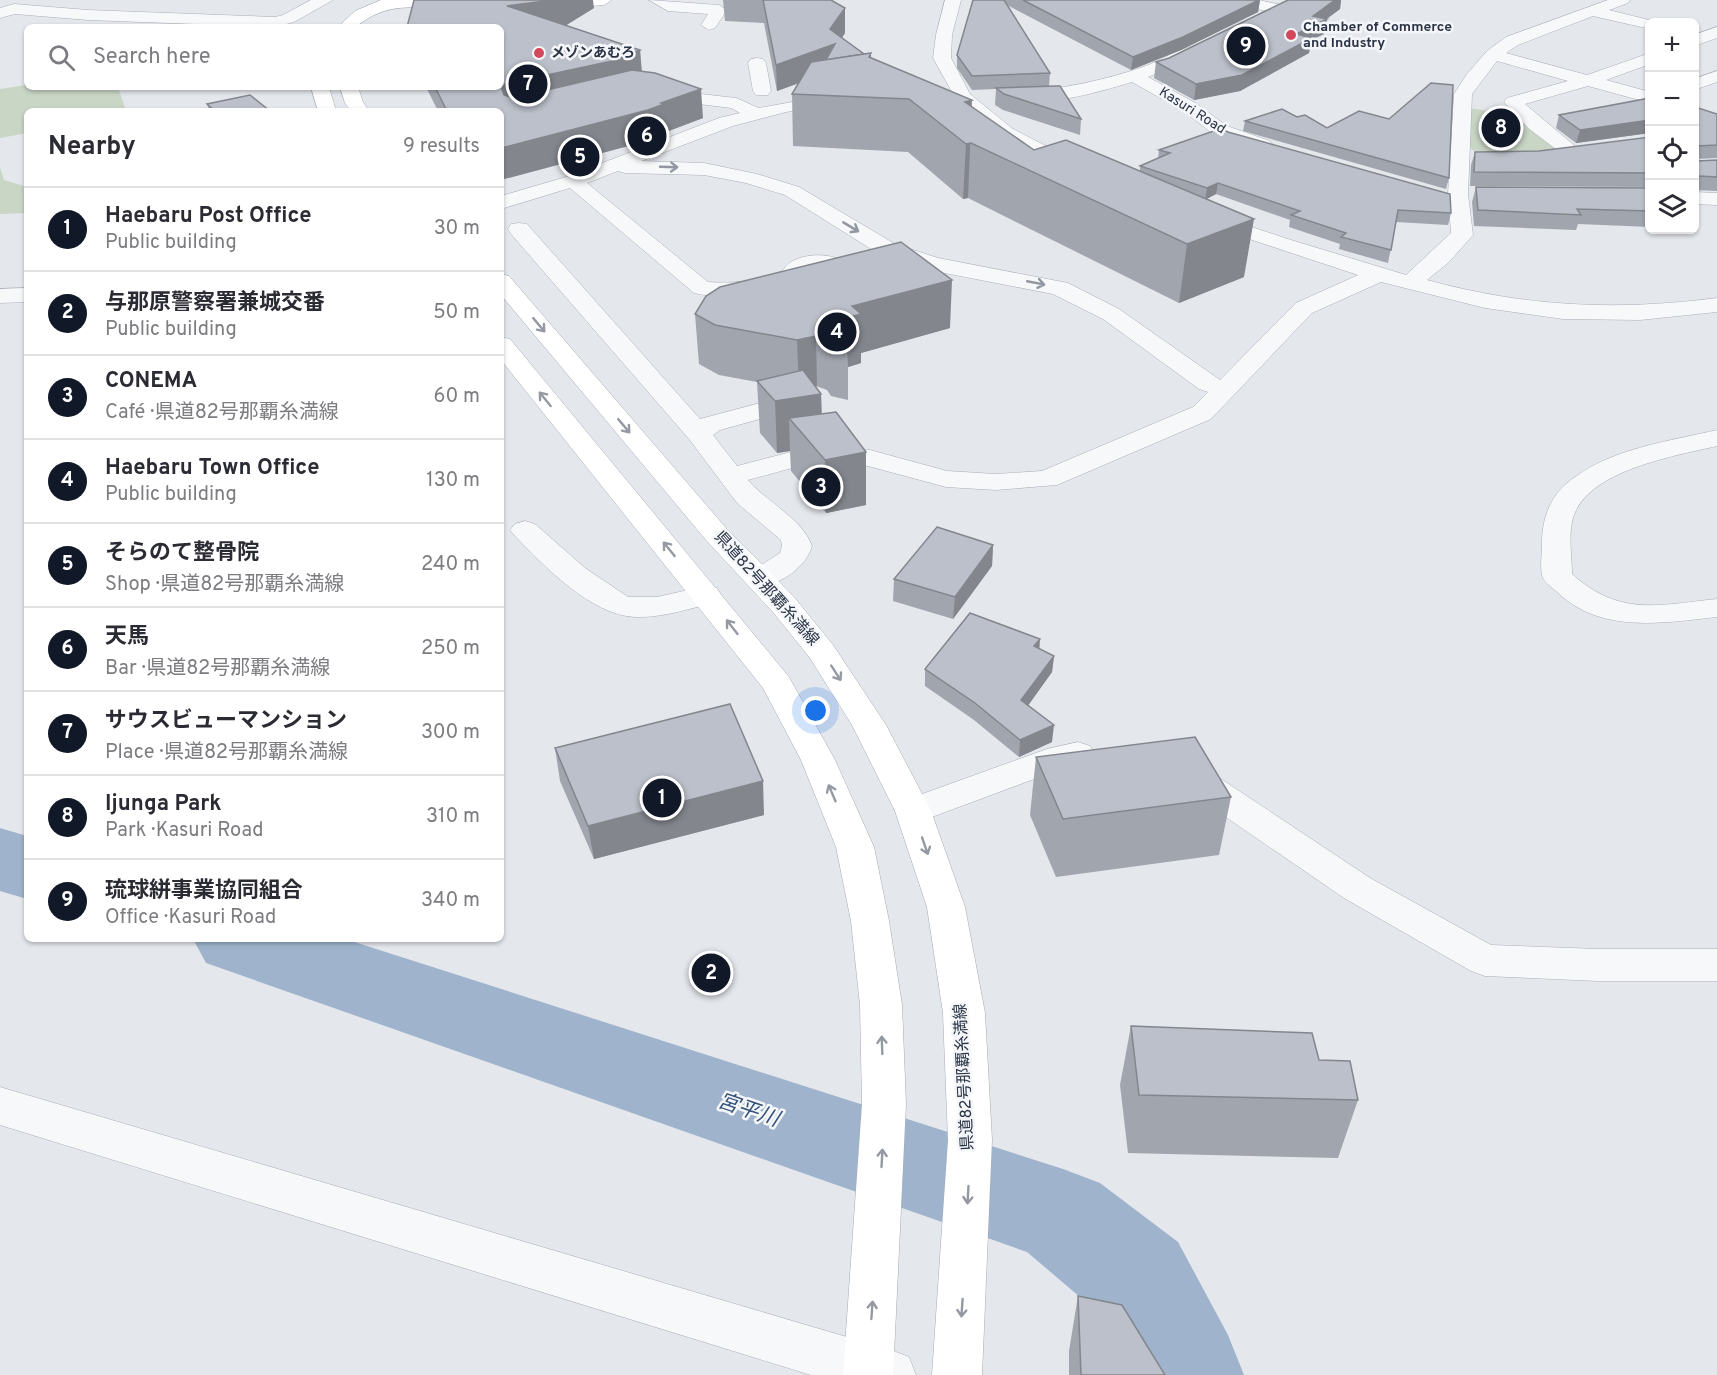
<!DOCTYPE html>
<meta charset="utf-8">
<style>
body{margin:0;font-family:Overpass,"Noto Sans JP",sans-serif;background:#f7f7f7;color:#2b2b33}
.controls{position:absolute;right:18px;top:18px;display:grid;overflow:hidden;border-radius:9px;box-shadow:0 2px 4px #0004}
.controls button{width:54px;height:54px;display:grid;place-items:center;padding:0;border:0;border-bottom:2px solid #e1e1e2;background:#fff;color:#2b2b33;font:30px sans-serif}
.you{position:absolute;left:816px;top:711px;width:21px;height:21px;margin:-15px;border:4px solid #fff;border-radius:50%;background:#1a73e8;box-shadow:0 0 0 9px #1a73e833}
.badge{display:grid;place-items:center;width:39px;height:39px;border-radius:50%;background:#111827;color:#fff;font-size:20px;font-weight:700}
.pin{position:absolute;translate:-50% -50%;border:3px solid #fff;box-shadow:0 2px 6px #0006}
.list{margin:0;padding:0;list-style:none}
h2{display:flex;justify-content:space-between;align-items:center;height:78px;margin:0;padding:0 24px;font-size:26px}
h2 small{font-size:20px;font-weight:400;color:#7c7c81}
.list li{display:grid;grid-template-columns:39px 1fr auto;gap:18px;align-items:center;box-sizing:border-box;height:84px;padding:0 24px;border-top:2px solid #e1e1e2}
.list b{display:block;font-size:22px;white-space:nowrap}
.list p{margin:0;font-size:20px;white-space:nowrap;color:#7c7c81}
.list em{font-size:20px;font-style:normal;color:#7c7c81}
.icon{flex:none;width:33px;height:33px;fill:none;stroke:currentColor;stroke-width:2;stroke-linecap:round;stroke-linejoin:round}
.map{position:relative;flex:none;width:1717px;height:1375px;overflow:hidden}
.search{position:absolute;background:#fff;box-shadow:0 2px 4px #0004;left:24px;top:24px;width:480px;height:66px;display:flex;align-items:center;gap:15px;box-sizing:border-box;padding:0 21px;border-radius:9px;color:#7c7c81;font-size:22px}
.panel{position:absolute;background:#fff;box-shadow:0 2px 4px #0004;left:24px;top:108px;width:480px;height:834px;border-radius:9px}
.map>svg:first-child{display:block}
.green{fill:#c9d6c5}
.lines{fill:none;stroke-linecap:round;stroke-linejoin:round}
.river{fill:#9fb4cc;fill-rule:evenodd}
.minor-casing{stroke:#a9aeb7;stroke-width:1}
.major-casing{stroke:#a3abb8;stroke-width:1}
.minor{fill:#f7f8fa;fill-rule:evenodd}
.major{fill:#fff;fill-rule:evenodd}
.wall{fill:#a1a5ae}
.shaded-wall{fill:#83868d}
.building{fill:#bbc0ca;stroke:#83868d;stroke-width:1.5}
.oneway{stroke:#9196a0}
.oneway2{stroke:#959aa2}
.poi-dot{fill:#d1495b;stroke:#f4f6f9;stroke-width:2}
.labels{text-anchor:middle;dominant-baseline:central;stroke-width:5;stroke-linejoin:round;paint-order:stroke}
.far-poi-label{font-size:14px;font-weight:bold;fill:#2b3445;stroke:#f4f6f9;text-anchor:start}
.far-street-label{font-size:14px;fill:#2b3445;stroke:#f4f6f9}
.street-label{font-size:16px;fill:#2b3445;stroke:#f4f6f9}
.near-water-label{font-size:21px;font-style:italic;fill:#34527a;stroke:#f4f6f9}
</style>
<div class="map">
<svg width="1717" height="1375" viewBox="0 0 1717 1375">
<rect width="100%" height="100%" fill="#e4e7ec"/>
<g class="green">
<path d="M 27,85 L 118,87 L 126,111 L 27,111 L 27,133 L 0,138 L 0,89 Z"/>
<path d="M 1470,108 L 1499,113 L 1515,113 L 1555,147 L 1555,151 L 1482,152 L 1472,150 L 1469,145 Z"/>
<path d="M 0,167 L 4,180 L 27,187 L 27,213 L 0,214 Z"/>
</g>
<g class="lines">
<g class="river">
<path d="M 0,828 L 27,836 L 27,899 L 0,891 Z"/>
<path d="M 193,939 L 345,939 L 1063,1169 L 1100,1183 L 1178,1242 L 1228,1335 L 1244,1375 L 1128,1375 L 1100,1314 L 1027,1252 L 206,963 Z"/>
</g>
<g class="minor-casing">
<g id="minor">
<path d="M 311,0 L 333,0 L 294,22 L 275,27 L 88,20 L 15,14 L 0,18 L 0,8 L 14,4 L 88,10 L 275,17 L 283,15 Z"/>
<path d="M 649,0 L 719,5 L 727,10 L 715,28 L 709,30 L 701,25 L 708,14 L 668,11 Z"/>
<path d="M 945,0 L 961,0 L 952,35 L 951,58 L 970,94 L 1013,129 L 1083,165 L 1086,169 L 1083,173 L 1069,173 L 999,137 L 957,101 L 933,58 L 936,35 Z"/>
<path d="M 1229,0 L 1259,0 L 1286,6 L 1288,9 L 1280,14 L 1231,3 Z"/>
<path d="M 1608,0 L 1630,0 L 1628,3 L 1609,10 L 1657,22 L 1650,22 L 1650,29 L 1593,16 L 1518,45 L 1506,53 L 1587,75 L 1650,53 L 1650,64 L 1606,80 L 1650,92 L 1650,103 L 1588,86 L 1525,104 L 1582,152 L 1579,156 L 1565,156 L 1528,128 L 1504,102 L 1507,98 L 1568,81 L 1497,61 L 1472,94 L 1468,194 L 1473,235 L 1449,262 L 1427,280 C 1526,307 1616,311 1717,298 L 1717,312 L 1640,320 L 1563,319 L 1485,308 L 1381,282 L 1312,313 L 1211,419 L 1057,485 L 996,490 L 946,487 L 868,466 L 836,462 L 792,468 L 748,480 C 766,502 802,518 812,546 C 806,569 773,591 749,585 L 745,579 L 749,573 L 780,553 L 782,546 L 781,540 L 737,503 L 689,439 L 511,234 L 508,229 L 511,224 L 519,223 L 527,224 L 700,419 L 801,392 L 810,395 L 814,400 L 810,405 L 720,430 L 713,435 L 737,466 L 791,452 L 836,446 L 870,450 L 947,471 L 996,474 L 1042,471 L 1193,407 L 1208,392 L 1199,389 L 1103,319 L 1053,294 L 934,271 L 879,254 L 785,195 L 746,183 L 704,175 L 625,173 L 618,171 L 587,183 L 708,282 C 732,284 755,281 777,274 C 783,272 786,265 791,262 C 807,252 840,252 851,269 L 845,281 L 820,286 L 812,284 L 809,279 L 812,274 L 827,271 L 813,268 L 796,283 L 788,285 C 755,292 728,301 694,293 L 570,188 L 501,209 L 501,196 L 566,177 L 719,118 L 740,113 L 731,108 L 651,98 L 648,94 L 651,90 L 657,89 L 736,98 L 759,108 L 836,94 L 842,95 L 845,99 L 842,103 L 786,112 L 733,126 L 641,161 L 704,163 L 757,174 L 799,187 L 895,244 L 938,258 L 1068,283 L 1119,309 L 1220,380 L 1296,303 L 1358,275 L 1201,223 L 1197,219 L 1201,215 L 1208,213 L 1215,215 L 1291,240 L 1406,275 L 1451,233 L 1448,194 L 1454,94 L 1467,74 L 1487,51 L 1506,37 Z"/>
<path d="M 1717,27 L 1717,38 L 1694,46 L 1694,35 Z"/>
<path d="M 1194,46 L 1202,51 L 1200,55 L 1148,77 L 1197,104 L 1227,126 L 1270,141 L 1273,145 L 1270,149 L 1256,149 L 1213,134 L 1185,112 L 1132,82 C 1103,91 1042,108 1014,101 L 1011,97 L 1014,93 L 1020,92 C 1062,89 1102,81 1143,67 C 1160,61 1176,50 1194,46 Z"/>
<path d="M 757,58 L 763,59 L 766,63 L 771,91 L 768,95 L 756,95 L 753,91 L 748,63 L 751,59 Z"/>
<path d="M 1717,71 L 1717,82 L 1694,90 L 1694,79 Z"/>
<path d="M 1694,192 L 1717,193 L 1717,205 L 1694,204 Z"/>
<path d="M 27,288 L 27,302 L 0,303 L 0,289 Z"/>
<path d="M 1717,430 L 1717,446 C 1675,456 1587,470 1573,518 C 1568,535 1572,556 1572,574 C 1620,617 1658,605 1717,599 L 1717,617 C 1662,623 1601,634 1557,592 C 1552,587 1543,582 1542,575 C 1540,566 1542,553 1542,543 C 1542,516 1552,492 1575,477 C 1615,448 1670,441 1717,430 Z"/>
<path d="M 525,521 L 535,524 L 585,568 L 628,597 L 657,597 L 706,586 L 717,588 L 721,595 L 717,602 C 691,608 663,618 635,617 C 591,615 544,566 515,536 L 510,530 L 515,524 Z"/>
<path d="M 1078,742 L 1090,746 L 1095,754 L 1090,762 L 1064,768 L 913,824 L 900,820 L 895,811 L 900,802 L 1047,749 Z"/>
<path d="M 1194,766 L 1206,769 L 1370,878 L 1491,945 L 1598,949 L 1717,949 L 1717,981 L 1598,981 L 1485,976 L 1471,971 L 1344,898 L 1182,787 L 1176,778 L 1182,769 Z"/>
<path d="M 0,1087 L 891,1350 L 909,1357 L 916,1375 L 811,1375 L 0,1125 Z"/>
</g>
</g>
<g class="major-casing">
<g id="major">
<path d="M 381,0 L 458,0 L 466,5 L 458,10 C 418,8 388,0 356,27 L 338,27 L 355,11 Z"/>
<path d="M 546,0 L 612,0 L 604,5 L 549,9 L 541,4 Z"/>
<path d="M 311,87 L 329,87 L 336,111 L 318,111 Z"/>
<path d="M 340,87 L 358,87 L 363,102 L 369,111 L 351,111 L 345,103 Z"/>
<path d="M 501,274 L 509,276 L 726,528 L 794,597 L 833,645 L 886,725 L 931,811 L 965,907 L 985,1013 L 992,1140 L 982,1375 L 932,1375 L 948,1140 L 943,1013 L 927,907 L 895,811 L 852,725 L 810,658 L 772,611 L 706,540 L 501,295 Z"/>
<path d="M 501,337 L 510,339 L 789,677 L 835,760 L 874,847 L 889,921 L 902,1005 L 906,1104 L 893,1375 L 843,1375 L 862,1104 L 860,1005 L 851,921 L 836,847 L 801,760 L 763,688 L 501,360 Z"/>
</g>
</g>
<use href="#minor" class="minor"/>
<use href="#major" class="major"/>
</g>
<g class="wall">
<path d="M 414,0 L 594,8 L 566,25 L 640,50 L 642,71 L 703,118 L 666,132 L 666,134 L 651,140 L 501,111 L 438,111 L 426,87 L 501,87 Z"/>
<path d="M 723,0 L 831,0 L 845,33 L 842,38 L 871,58 L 971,107 L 1034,150 L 1140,171 L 1140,166 L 1158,159 L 1159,150 L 1228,132 L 1451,213 L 1448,225 L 1396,222 L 1388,263 L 1339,249 L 1340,244 L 1289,227 L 1290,220 L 1216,194 L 1206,199 L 1244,277 L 1179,303 L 968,198 L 963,199 L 908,152 L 793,146 L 792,94 L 799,83 L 777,91 L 764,23 L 725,21 Z"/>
<path d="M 973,0 L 1260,0 L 1258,12 L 1181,50 L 1131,70 L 1007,5 L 1050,73 L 1049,86 L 1081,119 L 1080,135 L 1003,110 L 995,105 L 996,89 L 972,90 L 957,68 L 957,55 Z"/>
<path d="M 1288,0 L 1341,0 L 1340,9 L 1327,19 L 1324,34 L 1311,40 L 1309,53 L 1240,91 L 1194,100 L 1154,78 L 1156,62 L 1169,58 Z"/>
<path d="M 1650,98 L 1650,133 L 1576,143 L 1556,128 L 1559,115 Z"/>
<path d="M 1695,101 L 1698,108 L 1717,114 L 1717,158 L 1697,159 L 1697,161 L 1717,160 L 1717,191 L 1695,190 Z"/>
<path d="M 207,104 L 270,111 L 209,111 Z"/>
<path d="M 1245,121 L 1327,128 L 1449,178 L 1446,189 L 1243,131 Z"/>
<path d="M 1650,137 L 1650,187 L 1470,186 L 1471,165 L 1475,152 L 1539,151 Z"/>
<path d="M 1476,187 L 1650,188 L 1650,227 L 1578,224 L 1576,230 L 1474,226 L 1472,202 Z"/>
<path d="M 695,314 L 950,328 L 861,353 L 861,363 L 848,367 L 848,400 L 831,396 L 827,390 L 816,386 L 821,394 L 822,414 L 866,452 L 866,505 L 826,513 L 791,471 L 790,451 L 777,453 L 760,433 L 757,382 L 719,375 L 699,364 Z"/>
<path d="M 993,545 L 992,566 L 953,619 L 893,601 L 894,579 Z"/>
<path d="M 1039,649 L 1054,656 L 1052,672 L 1028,705 L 1052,742 L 1019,757 L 974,720 L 925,686 L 925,669 Z"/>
<path d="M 555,748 L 764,815 L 594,859 L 560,781 Z"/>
<path d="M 1036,757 L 1231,797 L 1219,855 L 1056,877 L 1030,815 Z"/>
<path d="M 1131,1026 L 1358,1100 L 1338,1158 L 1128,1153 L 1120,1085 Z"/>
<path d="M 1078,1296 L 1165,1375 L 1069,1375 L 1069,1351 Z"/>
</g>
<g class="shaded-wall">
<path d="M 553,0 L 593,0 L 594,8 L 565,26 L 507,6 Z"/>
<path d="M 1260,0 L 1258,12 L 1181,50 L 1131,70 L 1133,57 Z"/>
<path d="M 1335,0 L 1341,0 L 1340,9 L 1326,19 L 1327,19 L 1324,34 L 1311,40 L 1309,53 L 1240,91 L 1194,100 L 1196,84 L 1296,34 L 1313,16 Z"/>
<path d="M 845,8 L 845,33 L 835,47 L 869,57 L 871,53 L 871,63 L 821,75 L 777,91 L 776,65 L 830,29 Z"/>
<path d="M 640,50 L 642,79 L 509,114 L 502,89 L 505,84 L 614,59 Z"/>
<path d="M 701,89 L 703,118 L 666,132 L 666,134 L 651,140 L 501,180 L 501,148 L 661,103 Z"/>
<path d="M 972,100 L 968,198 L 963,199 L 966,144 L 965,102 Z"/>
<path d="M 1650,120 L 1650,133 L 1576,143 L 1580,130 Z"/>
<path d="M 1218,183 L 1216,194 L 1205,200 L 1207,188 Z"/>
<path d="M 1254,219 L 1244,277 L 1179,303 L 1187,244 Z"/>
<path d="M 952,280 L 950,328 L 861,353 L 861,363 L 848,367 L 847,349 L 824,324 L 852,306 Z"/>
<path d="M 816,336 L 817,386 L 799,390 L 797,340 Z"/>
<path d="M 821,394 L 822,446 L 789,418 L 790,451 L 777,453 L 775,401 Z"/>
<path d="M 866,452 L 866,505 L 826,513 L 825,460 Z"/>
<path d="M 993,545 L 992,566 L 953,619 L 955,597 Z"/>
<path d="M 1040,639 L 1039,655 L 1034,646 Z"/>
<path d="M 1054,656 L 1052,672 L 1020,717 L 1021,700 Z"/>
<path d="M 1054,725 L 1052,742 L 1019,757 L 1020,740 Z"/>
<path d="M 763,781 L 764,815 L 594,859 L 588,826 Z"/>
</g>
<g class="building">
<path d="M 414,0 L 553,0 L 507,6 L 640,50 L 614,59 L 617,60 L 505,84 L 502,89 L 504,95 L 513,98 L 632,70 L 655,73 L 701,89 L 661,103 L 664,104 L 648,110 L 501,148 L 501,111 L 447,111 L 435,87 L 501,87 L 501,27 L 407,27 Z"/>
<path d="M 763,0 L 831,0 L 845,8 L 830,29 L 864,54 L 826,60 L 835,44 L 776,65 Z"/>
<path d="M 973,0 L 1004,0 L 1050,73 L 972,76 L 957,55 Z"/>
<path d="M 1023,0 L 1259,0 L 1183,37 L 1133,57 Z"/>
<path d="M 1288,0 L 1335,0 L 1313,16 L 1327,19 L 1296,34 L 1312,38 L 1242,75 L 1196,84 L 1156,62 L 1169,58 Z"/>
<path d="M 871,53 L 869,57 L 972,100 L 965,102 L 1034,150 L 1066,140 L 1254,219 L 1187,244 L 971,143 L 966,144 L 909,99 L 792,94 L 811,62 Z"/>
<path d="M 1431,83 L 1453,85 L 1449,178 L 1245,121 L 1282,109 L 1297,117 L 1305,115 L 1327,128 L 1359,111 L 1389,119 Z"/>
<path d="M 1057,86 L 1060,86 L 1081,119 L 1004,94 L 996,88 Z"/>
<path d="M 250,95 L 270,111 L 215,111 L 207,104 Z"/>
<path d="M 1650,98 L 1650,120 L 1580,130 L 1559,115 Z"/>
<path d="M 1695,101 L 1696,102 L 1698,108 L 1717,114 L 1717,145 L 1697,146 L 1697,161 L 1717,160 L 1717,177 L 1699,176 L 1697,182 L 1695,182 Z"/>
<path d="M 1222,128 L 1228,132 L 1450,194 L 1451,213 L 1398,210 L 1391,250 L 1341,237 L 1346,233 L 1291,215 L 1300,211 L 1218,183 L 1207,188 L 1140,166 L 1170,153 L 1159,150 Z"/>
<path d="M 1650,137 L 1650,173 L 1474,172 L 1475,152 L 1539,151 Z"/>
<path d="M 1476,187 L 1650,188 L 1650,211 L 1577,209 L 1581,215 L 1478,210 Z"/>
<path d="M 901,242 L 952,280 L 852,306 L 861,314 L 824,324 L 847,349 L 830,346 L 826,339 L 816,336 L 797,340 L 715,325 L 695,314 L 706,296 L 720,287 Z"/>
<path d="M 803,370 L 821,394 L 775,401 L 757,381 Z"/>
<path d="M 836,412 L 866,452 L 825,460 L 789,418 Z"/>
<path d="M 937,527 L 993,545 L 955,597 L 894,579 Z"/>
<path d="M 970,613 L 1040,639 L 1034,646 L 1054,656 L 1021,700 L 1054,725 L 1020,740 L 975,703 L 925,669 Z"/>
<path d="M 730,704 L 763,781 L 588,826 L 555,748 Z"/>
<path d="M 1195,737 L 1231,797 L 1063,819 L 1036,757 Z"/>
<path d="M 1131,1026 L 1312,1033 L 1319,1060 L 1350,1061 L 1358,1100 L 1139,1095 Z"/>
<path d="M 1078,1296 L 1122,1305 L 1165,1375 L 1081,1375 Z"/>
</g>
<defs><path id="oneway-shaft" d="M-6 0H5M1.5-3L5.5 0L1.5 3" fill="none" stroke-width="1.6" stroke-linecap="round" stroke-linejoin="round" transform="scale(1.5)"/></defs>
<g class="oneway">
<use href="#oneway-shaft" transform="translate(669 167) rotate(2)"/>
<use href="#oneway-shaft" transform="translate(851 227) rotate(31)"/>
<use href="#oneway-shaft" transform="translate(1036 283) rotate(11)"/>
</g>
<g class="oneway2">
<use href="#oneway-shaft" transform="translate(539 325) rotate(50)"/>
<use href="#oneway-shaft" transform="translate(545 399) rotate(-129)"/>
<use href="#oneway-shaft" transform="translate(624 426) rotate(50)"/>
<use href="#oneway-shaft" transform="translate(669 549) rotate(-129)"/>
<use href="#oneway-shaft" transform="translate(732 627) rotate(-128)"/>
<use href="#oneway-shaft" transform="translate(836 673) rotate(57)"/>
<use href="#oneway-shaft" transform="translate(832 793) rotate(-113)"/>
<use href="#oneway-shaft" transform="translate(925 846) rotate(71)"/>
<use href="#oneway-shaft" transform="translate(882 1045) rotate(-92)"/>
<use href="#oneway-shaft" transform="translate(882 1158) rotate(-87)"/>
<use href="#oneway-shaft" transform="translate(968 1195) rotate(93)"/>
<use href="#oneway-shaft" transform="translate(962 1308) rotate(94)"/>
<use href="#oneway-shaft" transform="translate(872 1310) rotate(-86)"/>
</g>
<g class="poi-dot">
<circle cx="1291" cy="35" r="6"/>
<circle cx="539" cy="53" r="6"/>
</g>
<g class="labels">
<g class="far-poi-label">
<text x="1303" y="27">Chamber of Commerce<tspan x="1303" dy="16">and Industry</tspan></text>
<text x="551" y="53">メゾンあむろ</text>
</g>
<g class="far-street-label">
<text transform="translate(1192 111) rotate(32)">Kasuri Road</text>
</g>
<g class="street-label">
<text transform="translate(766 589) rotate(48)">県道82号那覇糸満線</text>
<text transform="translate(965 1077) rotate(-93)">県道82号那覇糸満線</text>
</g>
<g class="near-water-label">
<text transform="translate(748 1111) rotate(19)">宮平川</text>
</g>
</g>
</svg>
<div class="controls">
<button>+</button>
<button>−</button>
<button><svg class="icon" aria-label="locate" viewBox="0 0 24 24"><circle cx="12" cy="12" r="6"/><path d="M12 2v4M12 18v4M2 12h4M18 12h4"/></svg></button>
<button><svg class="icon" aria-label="layers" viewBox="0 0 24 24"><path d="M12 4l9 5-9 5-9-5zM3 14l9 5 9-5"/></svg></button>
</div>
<div class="you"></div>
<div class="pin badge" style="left:662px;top:798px">1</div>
<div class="pin badge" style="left:711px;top:973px">2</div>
<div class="pin badge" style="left:821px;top:487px">3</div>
<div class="pin badge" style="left:837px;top:332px">4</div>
<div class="pin badge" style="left:580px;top:157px">5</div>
<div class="pin badge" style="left:647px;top:136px">6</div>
<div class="pin badge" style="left:528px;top:84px">7</div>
<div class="pin badge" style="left:1501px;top:128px">8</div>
<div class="pin badge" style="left:1246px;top:46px">9</div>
<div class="search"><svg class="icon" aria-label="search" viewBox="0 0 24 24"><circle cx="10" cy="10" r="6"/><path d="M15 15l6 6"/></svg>Search here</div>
<section class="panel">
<h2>Nearby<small>9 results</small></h2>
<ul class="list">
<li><span class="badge">1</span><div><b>Haebaru Post Office</b><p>Public building</p></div><em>30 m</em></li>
<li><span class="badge">2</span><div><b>与那原警察署兼城交番</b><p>Public building</p></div><em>50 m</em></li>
<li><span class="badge">3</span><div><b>CONEMA</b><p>Café · 県道82号那覇糸満線</p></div><em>60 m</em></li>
<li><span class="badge">4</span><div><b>Haebaru Town Office</b><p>Public building</p></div><em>130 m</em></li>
<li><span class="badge">5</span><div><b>そらのて整骨院</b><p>Shop · 県道82号那覇糸満線</p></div><em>240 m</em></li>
<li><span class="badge">6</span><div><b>天馬</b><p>Bar · 県道82号那覇糸満線</p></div><em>250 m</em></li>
<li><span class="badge">7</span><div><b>サウスビューマンション</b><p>Place · 県道82号那覇糸満線</p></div><em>300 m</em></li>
<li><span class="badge">8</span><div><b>Ijunga Park</b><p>Park · Kasuri Road</p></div><em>310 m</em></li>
<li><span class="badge">9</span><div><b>琉球絣事業協同組合</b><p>Office · Kasuri Road</p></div><em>340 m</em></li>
</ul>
</section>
</div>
